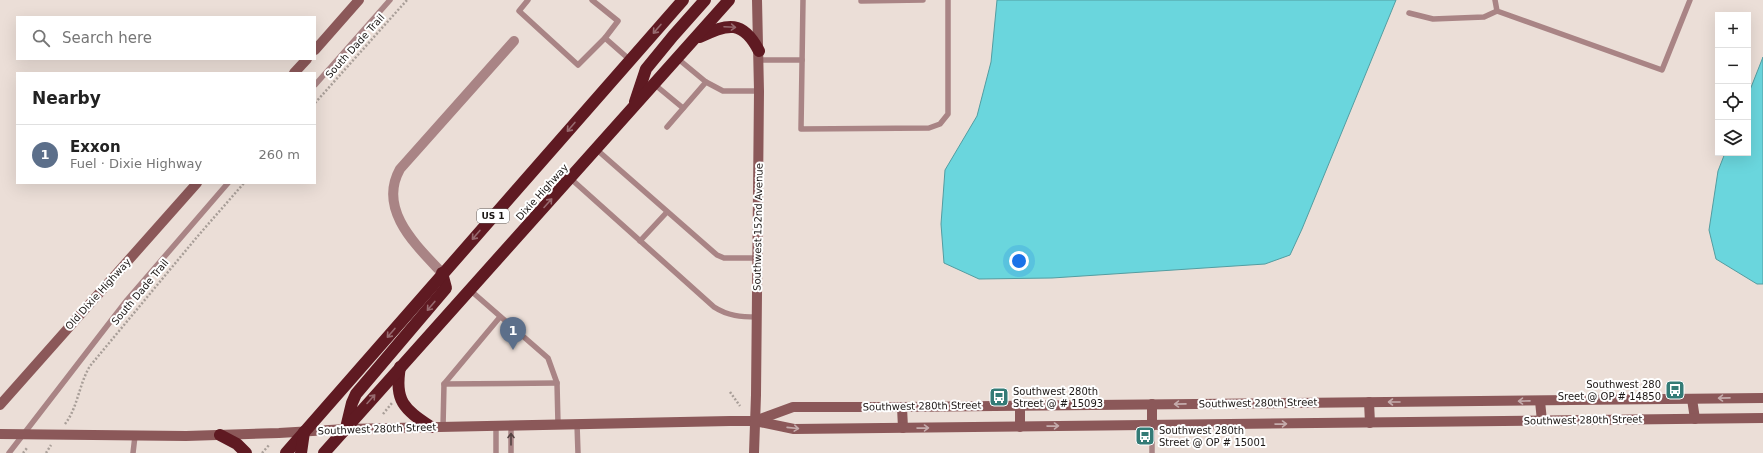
<!DOCTYPE html>
<meta charset="utf-8">
<style>
body{margin:0;font-family:"DejaVu Sans",sans-serif;background:#f2f2f2;color:#222}
.controls{position:absolute;right:12px;top:12px;display:grid;overflow:hidden;border-radius:0px;box-shadow:0 4px 16px #0002}
.controls button{width:36px;height:36px;display:grid;place-items:center;padding:0;border:0;border-bottom:1px solid #e0e0e0;background:#fff;color:#222;font:20px sans-serif}
.you{position:absolute;left:1019px;top:261px;width:14px;height:14px;margin:-10px;border:3px solid #fff;border-radius:50%;background:#1a73e8;box-shadow:0 0 0 6px #1a73e833}
.badge{display:grid;place-items:center;width:26px;height:26px;border-radius:50%;background:#337b76;color:#fff;font-size:13px;font-weight:700}
.pin{position:absolute;translate:-50% -33px;filter:drop-shadow(0 1px 2px #0008)}
.pin::after{content:'';position:absolute;top:21px;width:14px;height:12px;background:inherit;clip-path:polygon(0 0,100% 0,50% 100%)}
.list{margin:0;padding:0;list-style:none}
h2{display:flex;justify-content:space-between;align-items:center;height:52px;margin:0;padding:0 16px;font-size:17px}
h2 small{font-size:13px;font-weight:400;color:#767676}
.list li{display:grid;grid-template-columns:26px 1fr auto;gap:12px;align-items:center;box-sizing:border-box;height:60px;padding:0 16px;border-top:1px solid #e0e0e0}
.list b{display:block;font-size:15px;white-space:nowrap}
.list p{margin:0;font-size:13px;white-space:nowrap;color:#767676}
.list em{font-size:13px;font-style:normal;color:#767676}
.icon{flex:none;width:22px;height:22px;fill:none;stroke:currentColor;stroke-width:2;stroke-linecap:round;stroke-linejoin:round}
.map{position:relative;flex:none;width:1763px;height:453px;overflow:hidden}
.search{position:absolute;background:#fff;box-shadow:0 4px 16px #0002;left:16px;top:16px;width:300px;height:44px;display:flex;align-items:center;gap:10px;box-sizing:border-box;padding:0 14px;border-radius:0px;color:#767676;font-size:15px}
.panel{position:absolute;background:#fff;box-shadow:0 4px 16px #0002;left:16px;top:72px;width:300px;height:112px;border-radius:0px}
.map>svg:first-child{display:block}
.water{fill:#6ad6dd;stroke:#539da1}
.lines{fill:none;stroke-linecap:round;stroke-linejoin:round}
.path{stroke:#a89e98;stroke-width:2.5;stroke-dasharray:2 2;stroke-linecap:butt}
.lane{stroke:#a98485;stroke-width:5.5}
.street{stroke:#a98485;stroke-width:10}
.secondary{stroke:#8b5859;stroke-width:10}
.highway{stroke:#5f1a22;stroke-width:12}
.oneway{stroke:#976a6f}
.oneway2{stroke:#c5acac}
.oneway3{stroke:#544342}
.labels{text-anchor:middle;dominant-baseline:central;stroke-width:4;stroke-linejoin:round;paint-order:stroke}
.shield{fill:#fff;stroke:#605d5b;stroke-width:1}
.shield-label{font-size:9px;font-weight:bold;fill:#1c1715}
.street-label{font-size:10px;fill:#1c1715;stroke:#fff}
.poi-label{font-size:10px;fill:#1c1715;stroke:#fff;text-anchor:start}
</style>
<div class="map">
<svg width="1763" height="453" viewBox="0 0 1763 453">
<rect width="100%" height="100%" fill="#ebded7"/>
<g class="water">
<path d="M 997,0 L 1396,0 L 1302,229 L 1290,255 L 1265,264 L 1052,278 L 979,279 L 944,263 L 941,224 L 945,170 L 977,116 L 991,62 Z"/>
<path d="M 1763,57 L 1763,284 L 1757,284 L 1716,259 L 1709,230 L 1718,171 L 1725,153 L 1748,153 L 1748,95 Z"/>
</g>
<g class="lines">
<g class="path">
<path d="M 315,103 L 407,0"/>
<path d="M 730,392 L 740,406"/>
<path d="M 383,414 L 392,403"/>
<path d="M 65,424 C 78,407 79,384 90,366 L 197,237 L 244,183"/>
<path d="M 23,453 L 27,448"/>
<path d="M 46,453 L 51,445"/>
<path d="M 262,453 L 270,444"/>
</g>
<g class="lane">
<path d="M 528,0 L 519,11 L 578,65 L 605,38 L 618,21 L 592,0"/>
<path d="M 803,0 L 801,129 L 929,128 L 940,124 L 948,114 L 948,0"/>
<path d="M 1495,0 L 1497,11 L 1662,70 L 1690,0"/>
<path d="M 861,1 L 923,0"/>
<path d="M 1409,13 L 1433,19 L 1484,17 L 1497,11"/>
<path d="M 605,38 L 630,60"/>
<path d="M 677,58 L 706,82 L 723,91 L 759,91"/>
<path d="M 759,60 L 802,60"/>
<path d="M 654,84 L 683,108"/>
<path d="M 315,85 L 390,0"/>
<path d="M 667,127 L 706,82"/>
<path d="M 596,149 L 717,255 L 724,258 L 757,258"/>
<path d="M 570,178 L 714,307 C 728,316 741,317 757,317"/>
<path d="M 640,241 L 667,212"/>
<path d="M 470,290 L 548,358 L 557,383 L 558,424"/>
<path d="M 444,384 L 557,383"/>
<path d="M 577,424 L 578,453"/>
<path d="M 496,425 L 496,453"/>
<path d="M 511,425 L 511,453"/>
<path d="M 1152,425 L 1152,453"/>
<path d="M 443,427 L 444,384 L 500,317"/>
<path d="M 9,453 L 127,300 L 228,183"/>
<path d="M 133,453 L 135,436"/>
</g>
<path class="street" d="M 442,273 C 417,246 377,210 400,169 L 514,41"/>
<g class="secondary">
<path d="M 315,50 L 359,0"/>
<path d="M 294,73 L 307,59"/>
<path d="M 1692,399 L 1695,419"/>
<path d="M 1540,401 L 1542,421"/>
<path d="M 1369,402 L 1370,423"/>
<path d="M 1152,404 L 1152,425"/>
<path d="M 0,405 L 197,183"/>
<path d="M 902,407 L 903,428"/>
<path d="M 755,421 L 793,407 L 902,407 L 1763,398"/>
<path d="M 1020,427 L 1020,405"/>
<path d="M 0,434 L 186,436 L 279,433 L 346,429 L 730,421 L 755,421 L 794,429 L 1763,418"/>
<path d="M 754,453 L 756,395 L 759,91 L 757,0"/>
</g>
<g class="highway">
<path d="M 700,37 C 728,23 743,20 759,51"/>
<path d="M 635,102 L 646,69 L 673,36 L 705,0"/>
<path d="M 400,367 C 394,401 404,409 431,427"/>
<path d="M 346,428 L 352,403 L 356,394 L 446,288 L 442,273"/>
<path d="M 220,435 L 237,444 L 246,453"/>
<path d="M 286,453 L 683,0"/>
<path d="M 301,453 L 304,432"/>
<path d="M 324,453 L 729,0"/>
</g>
</g>
<defs><path id="oneway-shaft" d="M-6 0H5M1.5-3L5.5 0L1.5 3" fill="none" stroke-width="1.6" stroke-linecap="round" stroke-linejoin="round"/></defs>
<g class="oneway">
<use href="#oneway-shaft" transform="translate(730 27) rotate(3)"/>
<use href="#oneway-shaft" transform="translate(657 29) rotate(131)"/>
<use href="#oneway-shaft" transform="translate(571 127) rotate(131)"/>
<use href="#oneway-shaft" transform="translate(548 203) rotate(-48)"/>
<use href="#oneway-shaft" transform="translate(476 235) rotate(131)"/>
<use href="#oneway-shaft" transform="translate(431 306) rotate(130)"/>
<use href="#oneway-shaft" transform="translate(391 333) rotate(131)"/>
<use href="#oneway-shaft" transform="translate(371 399) rotate(-48)"/>
</g>
<g class="oneway2">
<use href="#oneway-shaft" transform="translate(1724 398) rotate(179)"/>
<use href="#oneway-shaft" transform="translate(1524 401) rotate(179)"/>
<use href="#oneway-shaft" transform="translate(1394 402) rotate(180)"/>
<use href="#oneway-shaft" transform="translate(1180 404) rotate(179)"/>
<use href="#oneway-shaft" transform="translate(1281 424) rotate(-1)"/>
<use href="#oneway-shaft" transform="translate(1053 426) rotate(-1)"/>
<use href="#oneway-shaft" transform="translate(793 428) rotate(6)"/>
<use href="#oneway-shaft" transform="translate(923 428) rotate(-1)"/>
</g>
<use class="oneway3" href="#oneway-shaft" transform="translate(511 439) rotate(-90)"/>
<defs>
<g id="bus-square" transform="scale(1)"><rect x="-9" y="-9" width="18" height="18" rx="4" fill="#337b76" stroke="#fff"/><path d="M-5-6H5V4H4V6H2V4H-2V6H-4V4H-5ZM-3.5-4V0h7V-4ZM-3.5 1.2v1.5H-2V1.2ZM2 1.2v1.5H3.5V1.2Z" fill="#fff"/></g>
</defs>
<g fill-rule="evenodd">
<use href="#bus-square" x="1675" y="390"/>
<use href="#bus-square" x="999" y="397"/>
<use href="#bus-square" x="1145" y="436"/>
</g>
<g class="labels">
<rect class="shield" x="477" y="209" width="32" height="14" rx="3"/>
<g class="shield-label">
<text x="493" y="216">US 1</text>
</g>
<g class="street-label">
<text transform="translate(355 46) rotate(-48)">South Dade Trail</text>
<text transform="translate(542 192) rotate(-48)">Dixie Highway</text>
<text transform="translate(758 227) rotate(-89)">Southwest 152nd Avenue</text>
<text transform="translate(140 292) rotate(-50)">South Dade Trail</text>
<text transform="translate(98 294) rotate(-48)">Old Dixie Highway</text>
<text transform="translate(1258 403) rotate(-1)">Southwest 280th Street</text>
<text transform="translate(922 406) rotate(-1)">Southwest 280th Street</text>
<text transform="translate(1583 420) rotate(-1)">Southwest 280th Street</text>
<text transform="translate(377 429) rotate(-2)">Southwest 280th Street</text>
</g>
<g class="poi-label">
<text x="1661" y="384" text-anchor="end">Southwest 280<tspan x="1661" dy="12">Sreet @ OP # 14850</tspan></text>
<text x="1013" y="391">Southwest 280th<tspan x="1013" dy="12">Street @ # 15093</tspan></text>
<text x="1159" y="430">Southwest 280th<tspan x="1159" dy="12">Street @ OP # 15001</tspan></text>
</g>
</g>
</svg>
<div class="controls">
<button>+</button>
<button>−</button>
<button><svg class="icon" aria-label="locate" viewBox="0 0 24 24"><circle cx="12" cy="12" r="6"/><path d="M12 2v4M12 18v4M2 12h4M18 12h4"/></svg></button>
<button><svg class="icon" aria-label="layers" viewBox="0 0 24 24"><path d="M12 4l9 5-9 5-9-5zM3 14l9 5 9-5"/></svg></button>
</div>
<div class="you"></div>
<div class="pin badge" style="left:513px;top:350px;background:#5c6f8a">1</div>
<div class="search"><svg class="icon" aria-label="search" viewBox="0 0 24 24"><circle cx="10" cy="10" r="6"/><path d="M15 15l6 6"/></svg>Search here</div>
<section class="panel">
<h2>Nearby<small></small></h2>
<ul class="list">
<li><span class="badge" style="background:#5c6f8a">1</span><div><b>Exxon</b><p>Fuel · Dixie Highway</p></div><em>260 m</em></li>
</ul>
</section>
</div>
